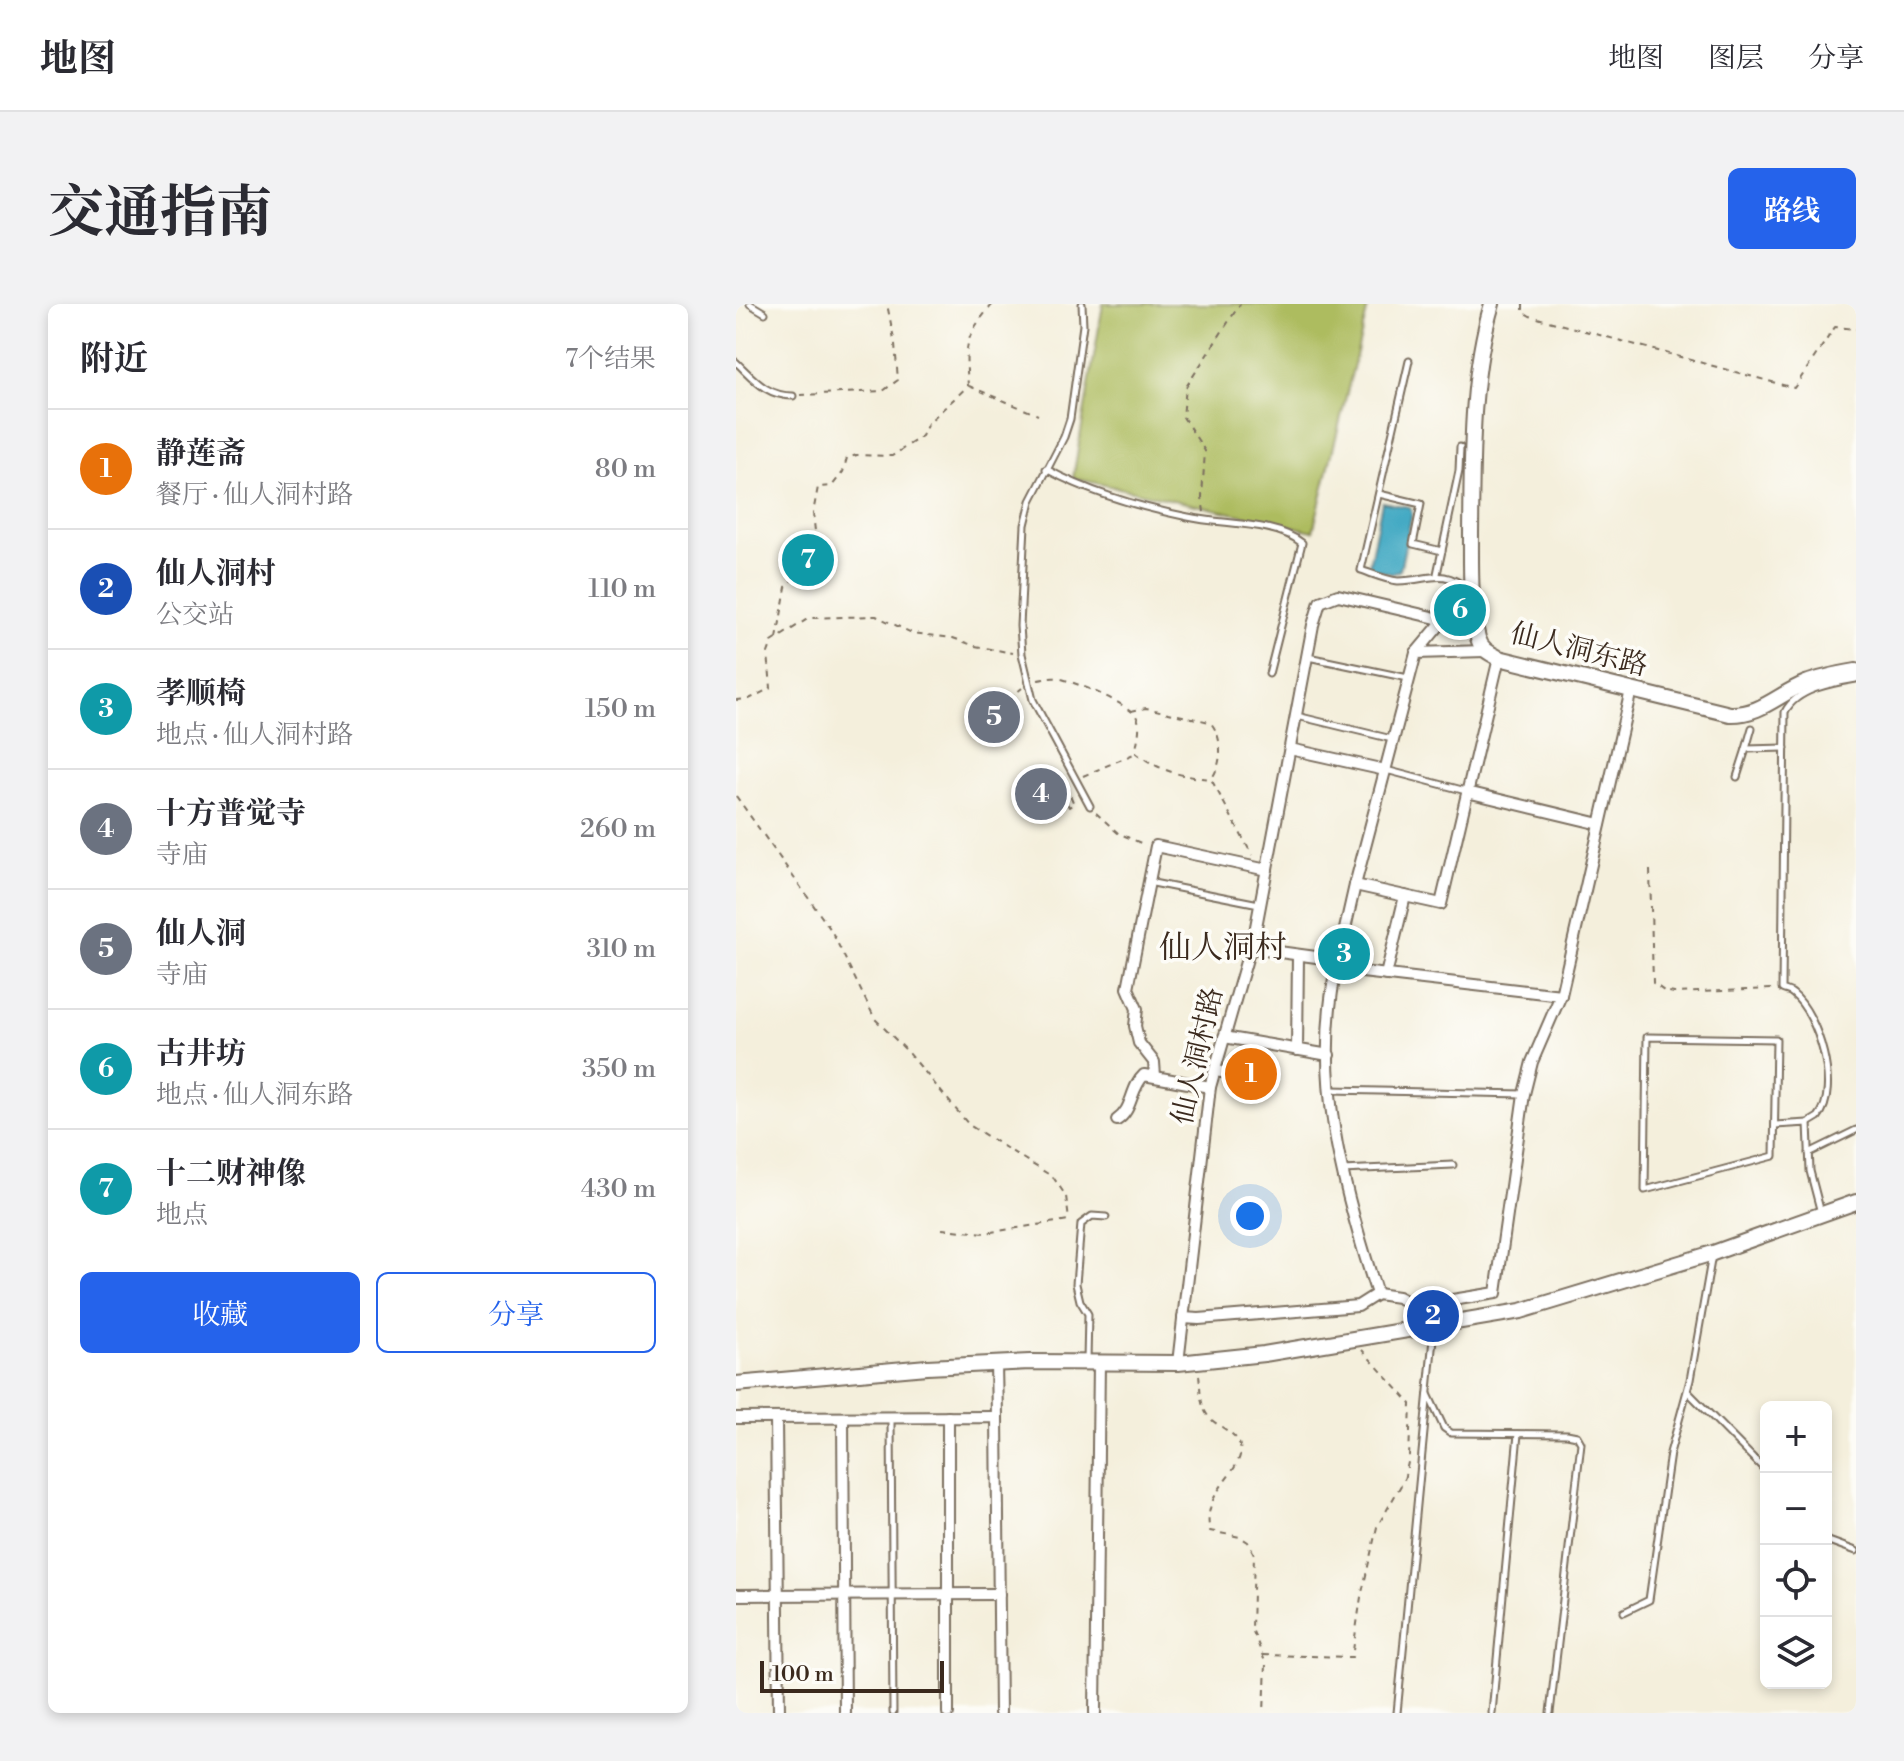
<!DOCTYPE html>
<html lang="zh">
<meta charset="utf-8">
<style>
body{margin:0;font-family:"Libre Bodoni","Noto Serif SC",serif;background:#f2f2f3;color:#2b2b33}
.controls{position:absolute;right:24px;bottom:24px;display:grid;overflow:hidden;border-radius:12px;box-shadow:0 4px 12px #0003}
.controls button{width:72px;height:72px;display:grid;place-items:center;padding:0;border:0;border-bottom:2px solid #e1e1e2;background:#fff;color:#2b2b33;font:40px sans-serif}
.scale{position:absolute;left:24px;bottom:20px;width:184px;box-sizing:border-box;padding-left:8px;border:4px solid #3b2a1e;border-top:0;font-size:22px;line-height:28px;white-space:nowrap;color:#3b2a1e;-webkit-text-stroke:6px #fdfcf7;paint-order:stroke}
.you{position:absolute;left:514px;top:912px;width:28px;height:28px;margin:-20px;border:6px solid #fff;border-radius:50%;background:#1a73e8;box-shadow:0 0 0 12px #1a73e833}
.badge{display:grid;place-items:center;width:52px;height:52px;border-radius:50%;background:#2563eb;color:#fff;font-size:26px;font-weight:700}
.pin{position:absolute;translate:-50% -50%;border:4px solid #fff;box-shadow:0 2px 8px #0006}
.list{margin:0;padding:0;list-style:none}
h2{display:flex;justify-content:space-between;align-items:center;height:104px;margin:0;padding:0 32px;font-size:34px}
h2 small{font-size:26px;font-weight:400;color:#7c7c81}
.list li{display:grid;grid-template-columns:52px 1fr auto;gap:24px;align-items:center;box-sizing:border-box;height:120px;padding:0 32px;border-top:2px solid #e1e1e2}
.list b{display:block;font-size:30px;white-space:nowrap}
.list p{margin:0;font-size:26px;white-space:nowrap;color:#7c7c81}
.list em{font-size:26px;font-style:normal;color:#7c7c81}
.actions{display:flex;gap:16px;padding:24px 32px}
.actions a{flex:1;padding:18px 0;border:2px solid #2563eb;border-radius:12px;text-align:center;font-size:28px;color:#2563eb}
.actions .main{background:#2563eb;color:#fff}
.icon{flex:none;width:44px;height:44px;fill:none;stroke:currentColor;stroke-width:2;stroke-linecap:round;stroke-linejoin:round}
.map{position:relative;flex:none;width:1120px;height:1409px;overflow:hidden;border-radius:12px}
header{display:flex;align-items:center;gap:48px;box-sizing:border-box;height:112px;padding:0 40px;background:#fff;border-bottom:2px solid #e1e1e2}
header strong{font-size:38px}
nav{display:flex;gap:44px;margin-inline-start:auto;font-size:28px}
.intro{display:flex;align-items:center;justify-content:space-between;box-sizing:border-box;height:192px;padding:0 48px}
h1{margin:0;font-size:56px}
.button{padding:20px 36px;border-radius:12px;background:#2563eb;color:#fff;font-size:28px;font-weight:700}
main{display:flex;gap:48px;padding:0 48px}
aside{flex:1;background:#fff;border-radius:12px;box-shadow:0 4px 12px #0003}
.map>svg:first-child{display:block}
.green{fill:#adbc5f;stroke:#74733e;stroke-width:2}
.water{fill:#44aac4;stroke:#406a71;stroke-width:2}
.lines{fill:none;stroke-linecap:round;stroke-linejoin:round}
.lane-casing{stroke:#7c6f60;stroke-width:9}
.street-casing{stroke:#7c6f60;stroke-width:14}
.secondary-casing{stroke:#7c6f60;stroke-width:18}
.path{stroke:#7c6f60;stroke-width:2;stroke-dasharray:6 6;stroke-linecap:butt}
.lane{stroke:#fff;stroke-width:5}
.street{stroke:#fff;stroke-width:10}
.secondary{stroke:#fff;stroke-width:14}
.labels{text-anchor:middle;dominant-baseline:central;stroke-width:7;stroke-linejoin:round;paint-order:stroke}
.street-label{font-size:28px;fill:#3b2a1e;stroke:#fdfcf7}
.quarter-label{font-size:32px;fill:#3b2a1e;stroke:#fdfcf7}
</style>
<header>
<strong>地图</strong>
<nav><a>地图</a><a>图层</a><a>分享</a></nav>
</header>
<div class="intro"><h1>交通指南</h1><a class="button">路线</a></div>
<main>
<aside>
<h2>附近<small>7个结果</small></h2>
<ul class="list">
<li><span class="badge" style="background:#e8710a">1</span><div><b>静莲斋</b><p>餐厅 · 仙人洞村路</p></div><em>80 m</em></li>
<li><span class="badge" style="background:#1a4fb4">2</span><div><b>仙人洞村</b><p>公交站</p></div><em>110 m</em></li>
<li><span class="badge" style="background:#0f9aa8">3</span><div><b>孝顺椅</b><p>地点 · 仙人洞村路</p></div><em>150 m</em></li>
<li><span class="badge" style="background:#6b7280">4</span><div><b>十方普觉寺</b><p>寺庙</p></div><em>260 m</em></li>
<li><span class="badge" style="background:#6b7280">5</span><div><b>仙人洞</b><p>寺庙</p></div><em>310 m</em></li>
<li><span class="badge" style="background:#0f9aa8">6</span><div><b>古井坊</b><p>地点 · 仙人洞东路</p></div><em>350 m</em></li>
<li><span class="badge" style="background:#0f9aa8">7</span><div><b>十二财神像</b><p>地点</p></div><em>430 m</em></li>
</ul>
<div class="actions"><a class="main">收藏</a><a>分享</a></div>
</aside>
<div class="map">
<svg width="1120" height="1409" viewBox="0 0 1120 1409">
<rect width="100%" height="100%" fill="#fdfcf7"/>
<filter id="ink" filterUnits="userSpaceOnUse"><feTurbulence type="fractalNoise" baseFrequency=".0125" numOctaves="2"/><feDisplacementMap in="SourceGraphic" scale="16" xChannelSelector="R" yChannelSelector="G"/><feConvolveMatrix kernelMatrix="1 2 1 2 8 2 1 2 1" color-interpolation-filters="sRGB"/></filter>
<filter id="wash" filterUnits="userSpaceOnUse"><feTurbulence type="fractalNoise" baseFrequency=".006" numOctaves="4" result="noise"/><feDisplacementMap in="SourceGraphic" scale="32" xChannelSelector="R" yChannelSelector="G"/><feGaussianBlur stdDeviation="1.8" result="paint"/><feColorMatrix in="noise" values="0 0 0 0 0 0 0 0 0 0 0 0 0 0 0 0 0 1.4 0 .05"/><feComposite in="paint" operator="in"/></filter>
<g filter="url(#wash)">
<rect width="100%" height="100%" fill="#f4efdc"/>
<path class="green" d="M 367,0 L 624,0 L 632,3 L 577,227 L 337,174 Z"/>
<path class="water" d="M 646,198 L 674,203 L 676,210 L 664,266 L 656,270 L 636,265 L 633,261 Z"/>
</g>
<g filter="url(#ink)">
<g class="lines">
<g class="lane-casing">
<g id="lane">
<path d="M 14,0 L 29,9"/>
<path d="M 346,0 L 347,21 L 334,115 L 328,133 L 295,197 L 289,221 L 284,322 L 286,350 L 297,396 L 354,502"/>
<path d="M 673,57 L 625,266 C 637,270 650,276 662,277 C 694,277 705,262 733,286"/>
<path d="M 0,58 C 18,75 30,92 57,92"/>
<path d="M 310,165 C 354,189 403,203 452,213 C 486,221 539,217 566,239 L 533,370"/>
<path d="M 643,190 L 685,200 L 677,240 L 706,247"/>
<path d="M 701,270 L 723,167 L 724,143"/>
<path d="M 572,353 L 672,374"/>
<path d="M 561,412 L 656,435"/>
<path d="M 1010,445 L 1016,424"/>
<path d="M 650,466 L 730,487"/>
<path d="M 1001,473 L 1010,445 L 1049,444"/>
<path d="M 412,578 L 523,600"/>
<path d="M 911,733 L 1040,735 L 1038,852 L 909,886 Z"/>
<path d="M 595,786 L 788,790"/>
<path d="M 1072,819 C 1072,819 1082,813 1082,813 C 1105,786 1082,710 1057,690 C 1054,687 1050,687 1046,685 L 1049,408 C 1060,385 1096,379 1120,375"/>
<path d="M 1039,821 L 1072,819 L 1074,867 L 1085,909"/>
<path d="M 1073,849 L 1120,826"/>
<path d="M 606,866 L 717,861"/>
<path d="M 351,1057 L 352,1010 L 344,997 L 340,980 L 345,920 L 356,912 L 370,913"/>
<path d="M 952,1088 L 1030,1167"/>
<path d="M 692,1090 L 708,1124 L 715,1129 L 831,1130 L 841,1132 L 845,1139 L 814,1409"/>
<path d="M 155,1114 L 157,1409"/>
<path d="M 1090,1236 L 1120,1247"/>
<path d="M 888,1308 L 913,1296 L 934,1149 L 954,1076 L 976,951"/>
<path d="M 661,1409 L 698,1024"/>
<path d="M 756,1409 L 782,1130"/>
</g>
</g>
<g class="street-casing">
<g id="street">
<path d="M 680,349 L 706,318 L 737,289"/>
<path d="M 554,445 L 649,466"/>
<path d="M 731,488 L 864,520"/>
<path d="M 619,581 L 705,600 L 763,354"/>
<path d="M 514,644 L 519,628 L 577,321 L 584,298 L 602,291 L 700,314 L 706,318"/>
<path d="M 602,656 C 575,769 606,882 641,990 L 662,993 L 679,1002"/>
<path d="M 600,665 L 825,691"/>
<path d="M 650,671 L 669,592"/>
<path d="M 488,733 L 593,751"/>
<path d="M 561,746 L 562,651"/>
<path d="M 479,767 L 512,772"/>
<path d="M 419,772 L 418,758 L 403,739 L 399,722 L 401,705 L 392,684 L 420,542 L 531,566"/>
<path d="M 381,816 C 397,806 394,784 408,771 L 474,783"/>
<path d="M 447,1014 L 463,1015 L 622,1002 L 641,990"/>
<path d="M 682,1024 L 679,1002 L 760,989 L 788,790 L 796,758 L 825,691 L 895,386"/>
<path d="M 260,1059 L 261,1113"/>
<path d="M 442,1059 L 474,783 L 514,644 L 602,656 L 619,581 L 680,349 L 749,347"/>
<path d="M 212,1113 L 212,1409"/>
<path d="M 0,1114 L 261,1113 L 264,1409"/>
<path d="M 40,1114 L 43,1409"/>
<path d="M 107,1114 L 109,1409"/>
<path d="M 0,1291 L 263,1290"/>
<path d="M 359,1409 L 363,1058"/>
</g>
</g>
<g class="secondary-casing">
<g id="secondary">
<path d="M 756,0 C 734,74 736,154 735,230 C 735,260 734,306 742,334 C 745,345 753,349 763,354 L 994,410 C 1025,411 1042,390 1070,379 C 1086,373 1103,370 1120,367"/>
<path d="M 0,1080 L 191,1063 L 294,1058 L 442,1059 L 528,1050 L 785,1007 L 977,949 L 1120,898"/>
</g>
</g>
<g class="path">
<path d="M 787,0 L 787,8 L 794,12 L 1058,84 L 1099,23 L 1120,25"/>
<path d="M 233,82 L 302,111"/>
<path d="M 64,91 L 147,87 L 162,76 L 159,40 L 151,0"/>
<path d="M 468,208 L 466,193 L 469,147 L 447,113 L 450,83 L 504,0"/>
<path d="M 41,335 L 50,283 L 72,256 L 72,248 L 80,236 L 77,209 L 82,183 L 96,182 L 107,168 L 111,154 L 121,151 L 156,152 L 186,132 L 192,119 L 232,82 C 229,40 228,33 257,0"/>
<path d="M 302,376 C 309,375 314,373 321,374 C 337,377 391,399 400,412 C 407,423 400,437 400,449 C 426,468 444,472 475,475 L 516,551"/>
<path d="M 0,396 L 13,395 L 35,384 L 32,349 L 36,338 L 73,314 L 140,312 L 176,329 L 217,334 L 239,342 L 277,349"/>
<path d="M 395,407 L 410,404 L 474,418 C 487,433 487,458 476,474"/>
<path d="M 258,413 L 264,403 L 286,384"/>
<path d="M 325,470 L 338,500 L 333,503 L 320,473 Z"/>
<path d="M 347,472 L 400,449"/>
<path d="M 321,491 L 319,485 L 309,489 L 313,499 L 323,495 L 321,491 L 325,489"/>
<path d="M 0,492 L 95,626 L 139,715 L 173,749 L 233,821 L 317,873 L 330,892 L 333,916"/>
<path d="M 360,509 L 382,529 L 407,540"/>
<path d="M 914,566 L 917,679 L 928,687 L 938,689 L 1037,685"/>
<path d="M 206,925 L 249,929 L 333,916"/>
<path d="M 463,1071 C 465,1085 463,1102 473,1113 C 481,1123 501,1128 504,1142 C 510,1167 464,1187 474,1227 L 504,1233 L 512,1238 L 518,1250 L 516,1325 L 530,1360 L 528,1409"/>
<path d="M 527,1351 L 616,1353 L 625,1293 L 641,1223 L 668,1176 L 673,1154 L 675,1100 L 626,1046"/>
</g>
<use href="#lane" class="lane"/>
<use href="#street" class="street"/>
<use href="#secondary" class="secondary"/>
</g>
</g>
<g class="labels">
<g class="street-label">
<text transform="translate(843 346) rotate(14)">仙人洞东路</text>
<text transform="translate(462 752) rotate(-77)">仙人洞村路</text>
</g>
<g class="quarter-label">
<text x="487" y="644">仙人洞村</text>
</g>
</g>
</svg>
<div class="controls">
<button>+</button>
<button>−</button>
<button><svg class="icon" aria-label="locate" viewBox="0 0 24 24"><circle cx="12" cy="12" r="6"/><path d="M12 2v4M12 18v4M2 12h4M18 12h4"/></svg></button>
<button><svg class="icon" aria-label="layers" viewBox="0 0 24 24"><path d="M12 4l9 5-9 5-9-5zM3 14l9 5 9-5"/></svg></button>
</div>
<div class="scale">100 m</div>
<div class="you"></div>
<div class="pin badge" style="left:515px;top:770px;background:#e8710a">1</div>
<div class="pin badge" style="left:697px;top:1012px;background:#1a4fb4">2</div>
<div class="pin badge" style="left:608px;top:650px;background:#0f9aa8">3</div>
<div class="pin badge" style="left:305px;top:490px;background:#6b7280">4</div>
<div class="pin badge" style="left:258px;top:413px;background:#6b7280">5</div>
<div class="pin badge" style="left:724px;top:306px;background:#0f9aa8">6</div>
<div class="pin badge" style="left:72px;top:256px;background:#0f9aa8">7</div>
</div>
</main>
